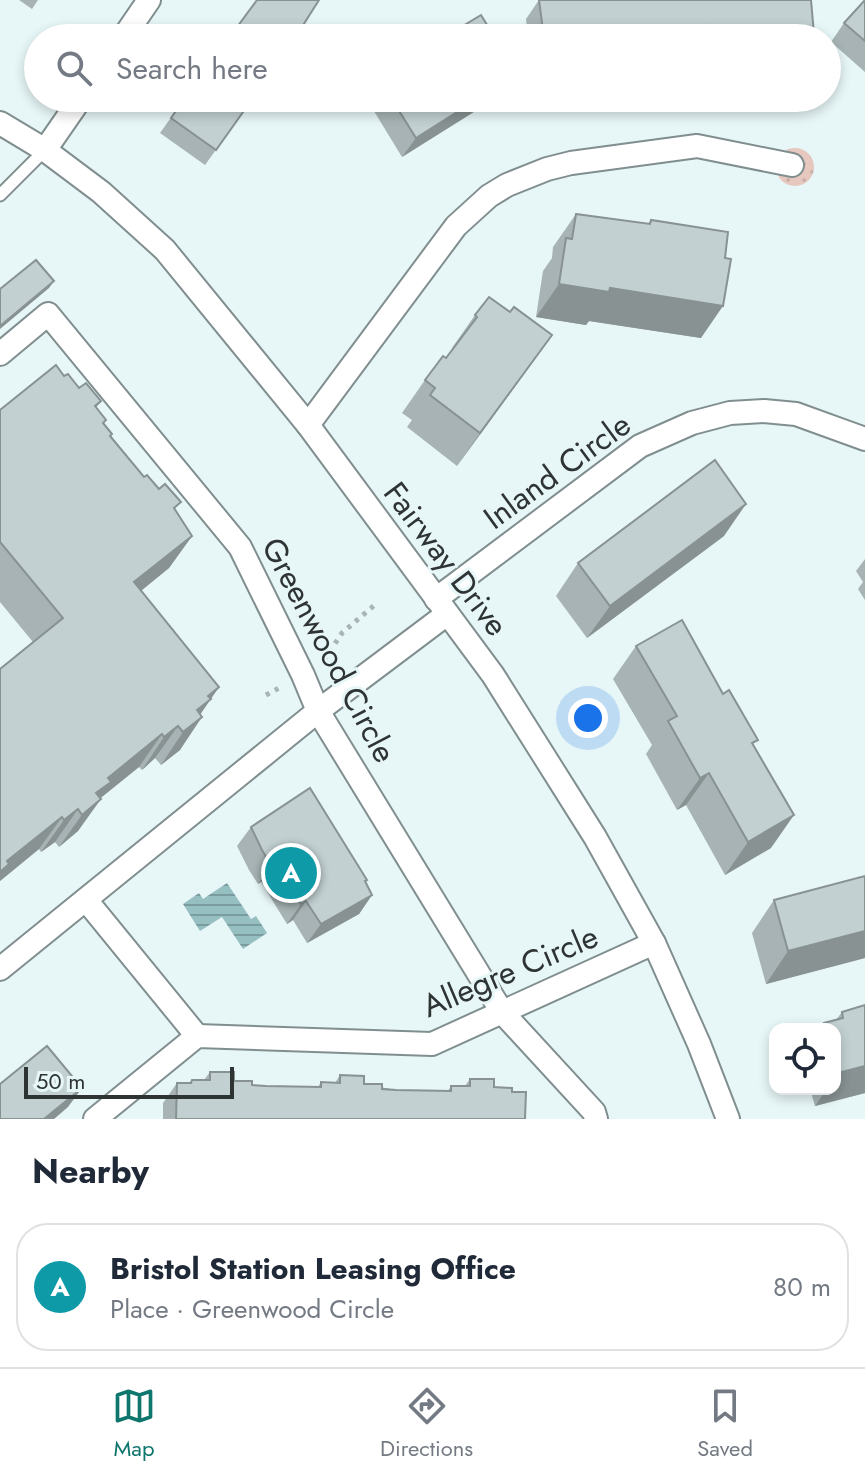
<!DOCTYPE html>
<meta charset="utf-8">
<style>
body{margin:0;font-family:Jost,sans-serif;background:#f6f6f7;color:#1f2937}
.controls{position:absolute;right:24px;bottom:24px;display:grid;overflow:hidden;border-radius:16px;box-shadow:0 4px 12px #0003}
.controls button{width:72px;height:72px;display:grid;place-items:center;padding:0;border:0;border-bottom:2px solid #e0e1e3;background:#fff;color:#1f2937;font:40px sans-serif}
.scale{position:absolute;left:24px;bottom:20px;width:210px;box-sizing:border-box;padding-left:8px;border:4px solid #2e3334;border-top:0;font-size:22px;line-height:28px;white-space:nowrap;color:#2e3334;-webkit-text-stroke:6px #e7f6f7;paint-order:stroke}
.you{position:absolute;left:588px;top:718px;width:28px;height:28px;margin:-20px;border:6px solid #fff;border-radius:50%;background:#1a73e8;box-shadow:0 0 0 12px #1a73e833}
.badge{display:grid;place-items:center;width:52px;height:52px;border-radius:50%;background:#0f766e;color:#fff;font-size:26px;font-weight:700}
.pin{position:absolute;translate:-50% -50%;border:4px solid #fff;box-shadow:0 2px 8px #0006}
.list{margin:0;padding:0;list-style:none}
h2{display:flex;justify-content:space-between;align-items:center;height:104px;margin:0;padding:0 32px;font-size:34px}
h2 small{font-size:26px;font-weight:400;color:#747a83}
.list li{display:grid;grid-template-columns:52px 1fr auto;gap:24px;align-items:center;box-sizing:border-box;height:128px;margin:0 16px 16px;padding:0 16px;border:2px solid #e0e1e3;border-radius:32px}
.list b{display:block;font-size:30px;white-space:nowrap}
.list p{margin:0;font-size:26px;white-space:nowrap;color:#747a83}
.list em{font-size:26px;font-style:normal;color:#747a83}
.icon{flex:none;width:44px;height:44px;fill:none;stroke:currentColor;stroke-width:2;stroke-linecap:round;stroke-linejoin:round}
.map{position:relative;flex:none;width:865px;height:1119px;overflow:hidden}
.search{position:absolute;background:#fff;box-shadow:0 4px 12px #0003;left:24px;right:24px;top:24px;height:88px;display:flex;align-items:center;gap:20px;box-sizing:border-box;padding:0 28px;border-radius:44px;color:#747a83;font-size:30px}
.sheet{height:248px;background:#fff}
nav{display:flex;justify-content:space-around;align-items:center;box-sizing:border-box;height:112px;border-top:2px solid #e0e1e3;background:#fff;font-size:22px;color:#747a83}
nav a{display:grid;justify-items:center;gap:4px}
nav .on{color:#0f766e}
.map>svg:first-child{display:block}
.grass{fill:url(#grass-dots)}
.water{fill:url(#water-rules)}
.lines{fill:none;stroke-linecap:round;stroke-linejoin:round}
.lane-casing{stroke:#808e8f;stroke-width:15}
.street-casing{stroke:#808e8f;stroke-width:26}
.path{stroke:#a8b4b5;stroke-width:5;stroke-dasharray:4 6;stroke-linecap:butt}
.lane{stroke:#fff;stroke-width:11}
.street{stroke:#fff;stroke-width:22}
.wall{fill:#a7b3b4}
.shaded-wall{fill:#889292}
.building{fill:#c2d0d1;stroke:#889292;stroke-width:2}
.labels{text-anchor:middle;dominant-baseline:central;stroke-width:6;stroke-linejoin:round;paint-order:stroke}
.street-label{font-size:32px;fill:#2e3334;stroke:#e7f6f7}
</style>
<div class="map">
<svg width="865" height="1119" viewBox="0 0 865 1119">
<defs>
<pattern id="grass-dots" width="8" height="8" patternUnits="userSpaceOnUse" patternTransform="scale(2)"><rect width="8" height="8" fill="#e6c8bf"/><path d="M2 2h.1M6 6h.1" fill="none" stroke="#c6aca5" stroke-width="1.8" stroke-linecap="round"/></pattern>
<pattern id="water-rules" width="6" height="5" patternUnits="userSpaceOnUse" patternTransform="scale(2)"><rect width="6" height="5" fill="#96bfc1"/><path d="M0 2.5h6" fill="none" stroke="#7b9c9e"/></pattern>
</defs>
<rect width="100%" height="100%" fill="#e7f6f7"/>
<circle class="grass" cx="795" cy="167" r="19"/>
<path class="water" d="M 227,883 L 251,919 L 256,916 L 267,933 L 243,949 L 222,917 L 200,931 L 183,904 L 199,893 L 203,899 Z"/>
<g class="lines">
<g class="lane-casing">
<path id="lane" d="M 0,195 L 45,150"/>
</g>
<g class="street-casing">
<g id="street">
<path d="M 123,38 L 149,0"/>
<path d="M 0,123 L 45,150 L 101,192 L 165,250 L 308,425 L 493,675 L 595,837 L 654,943 L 699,1044 L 728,1119"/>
<path d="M 45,150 L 81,98"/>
<path d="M 0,354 L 48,314 L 240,547 L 303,675 L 318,711 L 502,1012 L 594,1112 L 596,1119"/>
<path d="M 308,425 L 456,226 L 489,196 L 507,185 L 547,169 L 571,163 L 697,146 L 792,165"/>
<path d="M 436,599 L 640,446 L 692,423 L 730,413 L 764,411 L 796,414 L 865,439"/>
<path d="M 86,900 L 197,1036"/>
<path d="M 0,969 L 318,711 L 447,614"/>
<path d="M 95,1119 L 197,1036 L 432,1044 L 654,943"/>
</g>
</g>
<g class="path">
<path d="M 324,660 L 342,633 L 377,603"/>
<path d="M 266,695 L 281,687"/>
</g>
<use href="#lane" class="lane"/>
<use href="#street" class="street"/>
</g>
<g class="wall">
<path d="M 19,0 L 38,0 L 32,9 Z"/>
<path d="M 539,0 L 812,38 L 528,38 L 526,19 Z"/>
<path d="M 865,0 L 865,72 L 831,42 L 844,23 Z"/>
<path d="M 185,98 L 253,98 L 205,165 L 160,133 Z"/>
<path d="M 366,98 L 496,98 L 402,157 Z"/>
<path d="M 576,214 L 648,224 L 651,220 L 701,338 L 589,321 L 586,325 L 536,317 L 543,271 L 552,258 L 553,247 Z"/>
<path d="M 510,312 L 552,335 L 457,466 L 407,427 L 412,420 L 402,413 L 425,380 L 446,358 L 454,349 L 452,348 L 475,315 Z"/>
<path d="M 64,376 L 101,401 L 96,408 L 111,436 L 144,477 L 175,510 L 192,536 L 169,568 L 141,591 L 219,687 L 200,714 L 180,750 L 161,765 L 155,758 L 142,770 L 139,767 L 100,798 L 78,831 L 59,847 L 55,842 L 41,852 L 39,849 L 0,881 L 0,882 L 33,642 L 0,602 L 0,410 Z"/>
<path d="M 724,536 L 587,638 L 556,596 L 578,563 Z"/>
<path d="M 865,559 L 865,600 L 858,589 L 863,582 L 856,571 Z"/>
<path d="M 636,646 L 723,694 L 754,746 L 771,848 L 725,875 L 686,805 L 677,810 L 646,754 L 652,745 L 613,679 Z"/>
<path d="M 251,827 L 367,880 L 365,883 L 372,895 L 359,914 L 307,943 L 293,920 L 287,924 L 261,882 L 258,884 L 249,870 L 237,846 Z"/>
<path d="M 865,876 L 865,958 L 766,984 L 752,933 L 774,900 Z"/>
<path d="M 865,1005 L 865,1093 L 815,1106 L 810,1089 L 835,1089 L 835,1029 L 820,1029 L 824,1023 L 836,1020 L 842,1012 Z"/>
<path d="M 210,1072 L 234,1081 L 252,1085 L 266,1086 L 318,1087 L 321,1082 L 335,1083 L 340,1075 L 364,1084 L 396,1090 L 448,1091 L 451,1086 L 465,1086 L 470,1079 L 512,1092 L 525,1119 L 163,1119 L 163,1103 L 177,1083 L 189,1083 L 192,1080 L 204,1080 Z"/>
</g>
<g class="shaded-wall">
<path d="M 707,25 L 698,38 L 652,38 L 662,31 Z"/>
<path d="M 814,34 L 812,38 L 785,38 Z"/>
<path d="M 479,98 L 496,98 L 402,157 L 416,138 Z"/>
<path d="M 54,281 L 49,288 L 0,329 L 0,326 Z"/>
<path d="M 559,284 L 610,288 L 723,306 L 701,338 L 589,321 L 586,325 L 536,317 Z"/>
<path d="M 552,335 L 529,367 L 457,466 L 480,433 Z"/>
<path d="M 746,504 L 724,536 L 587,638 L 610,606 Z"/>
<path d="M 192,536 L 169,568 L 111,615 L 134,582 Z"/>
<path d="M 219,687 L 193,725 L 202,717 L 180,750 L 161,765 L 183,732 L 182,731 L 208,696 Z"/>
<path d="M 178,726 L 155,758 L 142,770 L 164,737 Z"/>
<path d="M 162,734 L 139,767 L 97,801 L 101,799 L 78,831 L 59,847 L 108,778 Z"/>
<path d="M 709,773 L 686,805 L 677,810 L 700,778 Z"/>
<path d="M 78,809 L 55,842 L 41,852 L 64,820 Z"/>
<path d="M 794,815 L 771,848 L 725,875 L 748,842 Z"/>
<path d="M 62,817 L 39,849 L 0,881 L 0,872 L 7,861 Z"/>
<path d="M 275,863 L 261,882 L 258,884 L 271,865 Z"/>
<path d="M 372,895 L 359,914 L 307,943 L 321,924 Z"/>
<path d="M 306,901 L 293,920 L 287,924 L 301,904 Z"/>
<path d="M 865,931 L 865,958 L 766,984 L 788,951 Z"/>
<path d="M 865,1066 L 865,1093 L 815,1106 L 827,1089 L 835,1089 L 835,1077 L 838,1073 Z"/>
<path d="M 82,1088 L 68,1107 L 54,1119 L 44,1119 Z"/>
</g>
<g class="building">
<path d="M 257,0 L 319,0 L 295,38 L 229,38 Z"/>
<path d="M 539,0 L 811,0 L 814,34 L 785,38 L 708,38 L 707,25 L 662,31 L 663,36 L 653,38 L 544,38 Z"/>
<path d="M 865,0 L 865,41 L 844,23 Z"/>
<path d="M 481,15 L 495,38 L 443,38 Z"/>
<path d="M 185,98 L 253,98 L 216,150 L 171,118 Z"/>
<path d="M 391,98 L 479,98 L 416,138 Z"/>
<path d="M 576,214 L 650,224 L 651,220 L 728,232 L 725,258 L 731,259 L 723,306 L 610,288 L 609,292 L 559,284 L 566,238 L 572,239 Z"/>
<path d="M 36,260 L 54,281 L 0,326 L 0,289 Z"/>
<path d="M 489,297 L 510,312 L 514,307 L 552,335 L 480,433 L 430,395 L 435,388 L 425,380 L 443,356 L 446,358 L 477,317 L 475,315 Z"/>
<path d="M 56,365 L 64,376 L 68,374 L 79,388 L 86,383 L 101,401 L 95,406 L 106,420 L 103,423 L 112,434 L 110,436 L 144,477 L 147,475 L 159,489 L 165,484 L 181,502 L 174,508 L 192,536 L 134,582 L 219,687 L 208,696 L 211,699 L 197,710 L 202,717 L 183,732 L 178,726 L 164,737 L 162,734 L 108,778 L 111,782 L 96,793 L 101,799 L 82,815 L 78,809 L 64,820 L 62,817 L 7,861 L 9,864 L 0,872 L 0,669 L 63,618 L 0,542 L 0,410 Z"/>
<path d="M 715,460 L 746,504 L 610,606 L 578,563 Z"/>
<path d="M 682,620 L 723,694 L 729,690 L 758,740 L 752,743 L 794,815 L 748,842 L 709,773 L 700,778 L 668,721 L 677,716 L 636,646 Z"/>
<path d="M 310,788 L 367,880 L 365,881 L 372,895 L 321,924 L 306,901 L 301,904 L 275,863 L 271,865 L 262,850 L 251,827 Z"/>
<path d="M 865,876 L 865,931 L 788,951 L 774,900 Z"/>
<path d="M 865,1005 L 865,1066 L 838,1073 L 835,1063 L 835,1029 L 826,1029 L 824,1023 L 843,1018 L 842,1012 Z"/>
<path d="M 47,1046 L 82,1088 L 44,1119 L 0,1119 L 0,1084 Z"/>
<path d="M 210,1072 L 234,1072 L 234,1081 L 252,1081 L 252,1085 L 266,1086 L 321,1087 L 321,1082 L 340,1083 L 340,1075 L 364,1076 L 364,1084 L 382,1084 L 382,1089 L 396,1090 L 451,1091 L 451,1086 L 470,1086 L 470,1079 L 494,1079 L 494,1087 L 512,1088 L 512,1092 L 526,1092 L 525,1119 L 176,1119 L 177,1083 L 191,1083 L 192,1080 L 210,1080 Z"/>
</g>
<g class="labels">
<g class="street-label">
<text transform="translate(557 471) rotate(-36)">Inland Circle</text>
<text transform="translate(446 559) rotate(53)">Fairway Drive</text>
<text transform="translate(329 650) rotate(62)">Greenwood Circle</text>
<text transform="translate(510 971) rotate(-23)">Allegre Circle</text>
</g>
</g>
</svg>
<div class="controls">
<button><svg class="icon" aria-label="locate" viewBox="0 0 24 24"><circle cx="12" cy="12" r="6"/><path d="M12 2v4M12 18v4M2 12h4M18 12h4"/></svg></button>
</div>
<div class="scale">50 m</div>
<div class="you"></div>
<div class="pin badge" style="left:291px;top:873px;background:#0f9aa8">A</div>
<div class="search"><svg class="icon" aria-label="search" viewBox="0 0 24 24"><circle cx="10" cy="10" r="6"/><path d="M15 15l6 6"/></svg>Search here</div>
</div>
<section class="sheet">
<h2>Nearby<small></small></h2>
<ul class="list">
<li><span class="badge" style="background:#0f9aa8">A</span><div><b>Bristol Station Leasing Office</b><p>Place · Greenwood Circle</p></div><em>80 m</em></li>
</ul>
</section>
<nav>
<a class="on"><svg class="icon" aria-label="map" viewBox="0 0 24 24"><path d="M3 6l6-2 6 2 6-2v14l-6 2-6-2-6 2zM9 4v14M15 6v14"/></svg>Map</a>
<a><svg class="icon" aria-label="directions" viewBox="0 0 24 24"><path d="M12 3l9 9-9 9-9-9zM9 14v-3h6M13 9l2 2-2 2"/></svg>Directions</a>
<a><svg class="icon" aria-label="saved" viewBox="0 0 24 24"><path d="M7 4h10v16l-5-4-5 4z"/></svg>Saved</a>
</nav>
